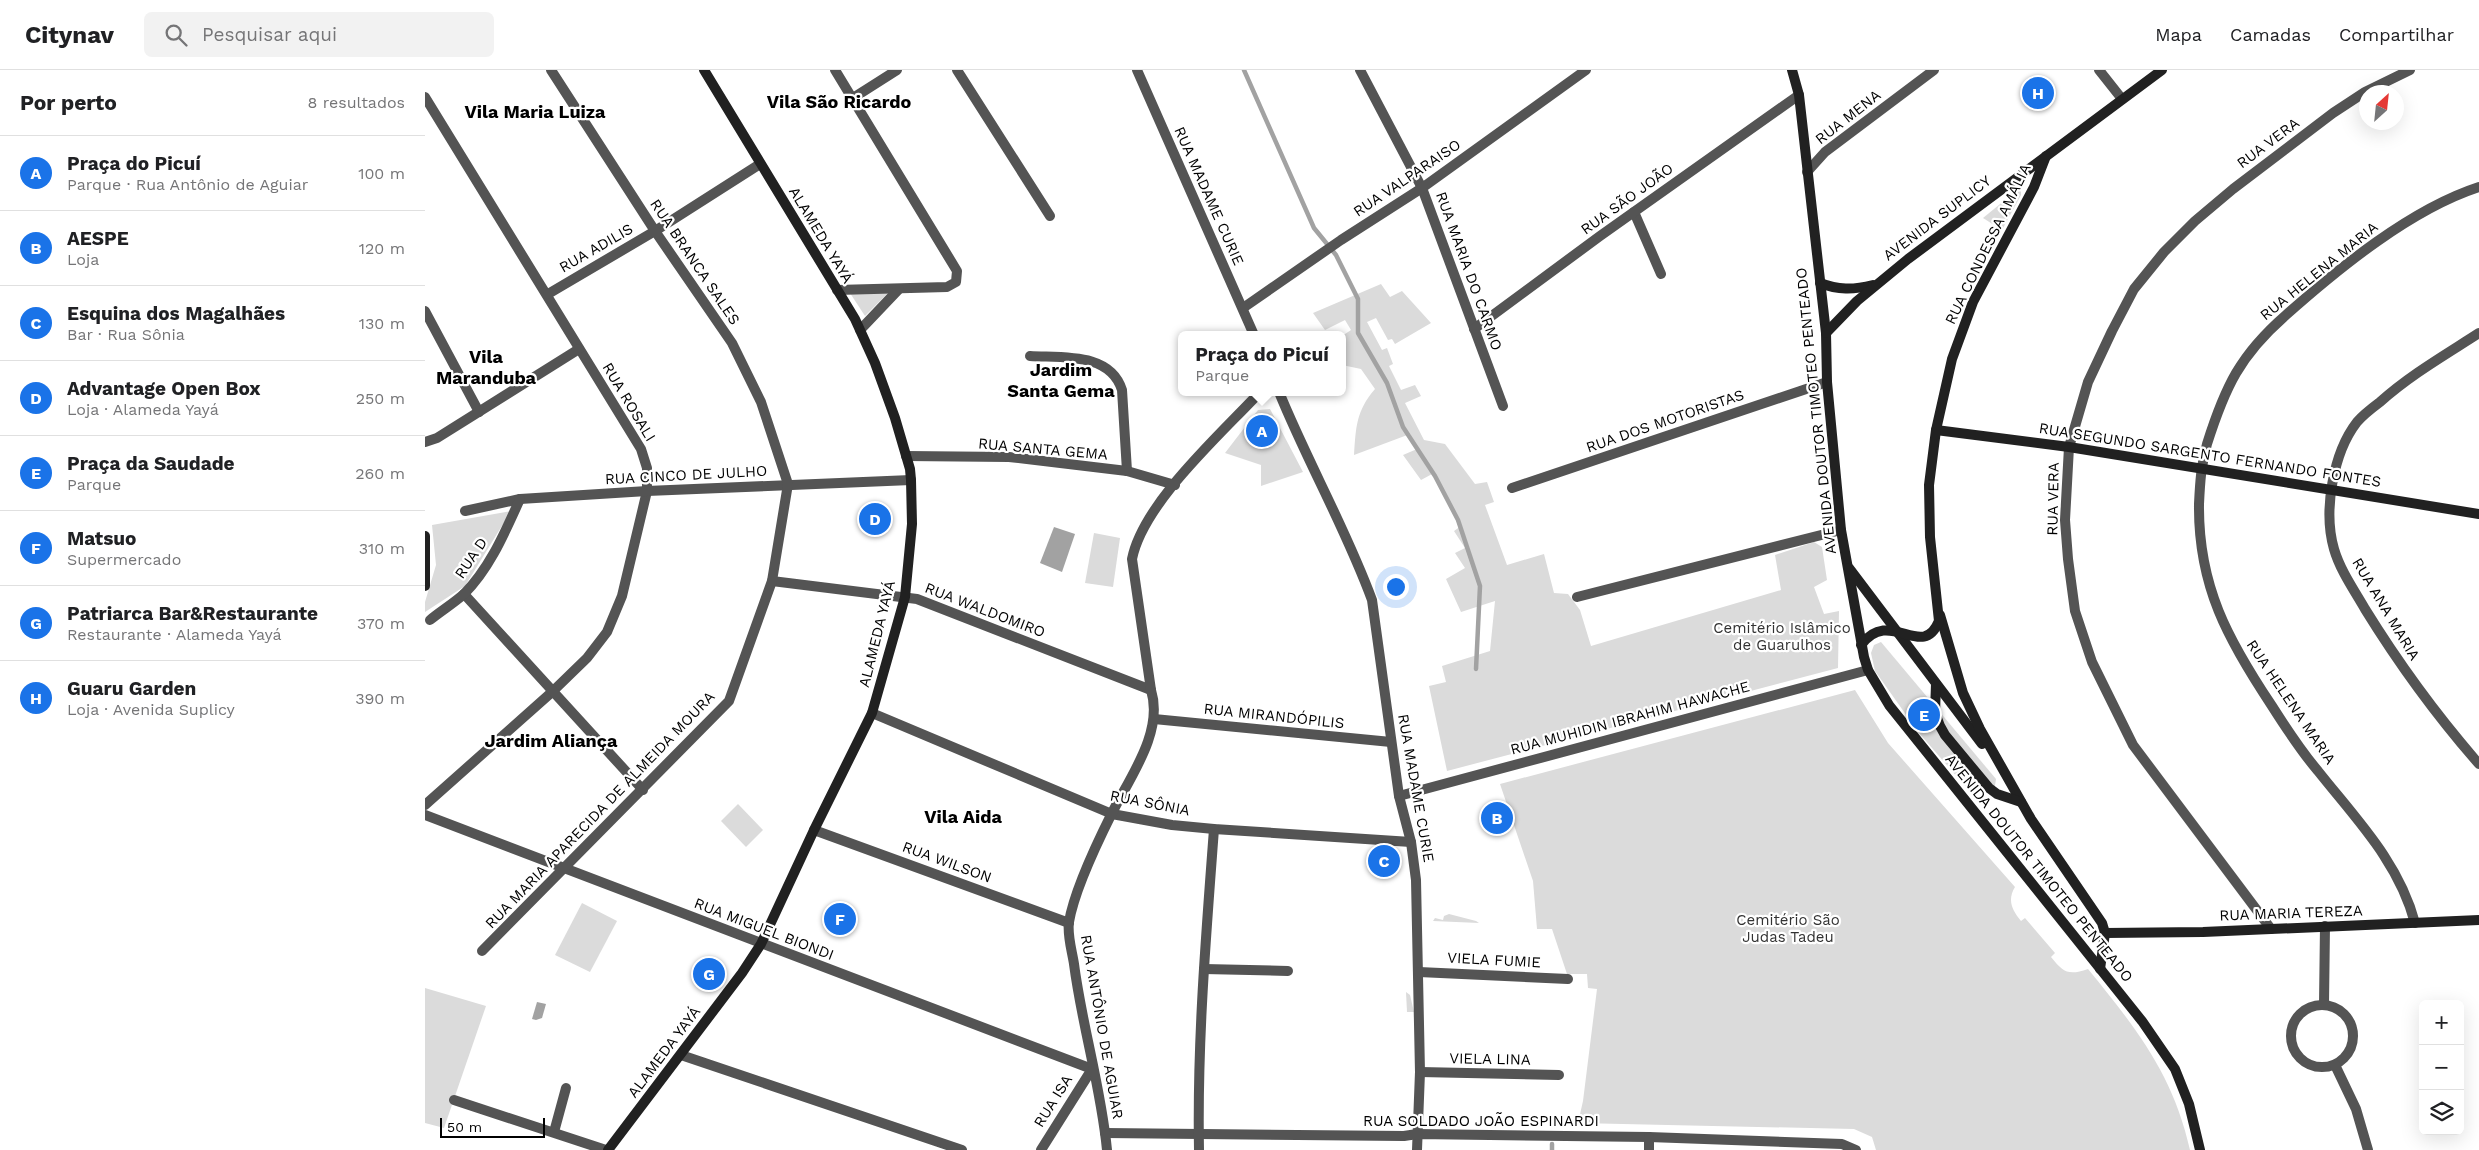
<!DOCTYPE html>
<html lang="pt">
<meta charset="utf-8">
<style>
body{margin:0;font-family:"Work Sans",sans-serif;background:#f2f2f2;color:#202124}
.controls{position:absolute;right:15px;bottom:15px;display:grid;overflow:hidden;border-radius:8px;box-shadow:0 5px 20px #0002}
.controls button{width:45px;height:45px;display:grid;place-items:center;padding:0;border:0;border-bottom:1px solid #e0e0e0;background:#fff;color:#202124;font:25px sans-serif}
.compass{position:absolute;left:1934px;top:15px;width:45px;height:45px;border-radius:50%;background:#fff;box-shadow:0 5px 20px #0002;rotate:27deg}
.scale{position:absolute;left:15px;bottom:12px;width:105px;box-sizing:border-box;padding-left:5px;border:2px solid #000;border-top:0;font-size:14px;line-height:18px;white-space:nowrap;color:#000;-webkit-text-stroke:4px #fff;paint-order:stroke}
.you{position:absolute;left:970px;top:516px;width:18px;height:18px;margin:-12px;border:4px solid #fff;border-radius:50%;background:#1a73e8;box-shadow:0 0 0 8px #1a73e833}
.badge{display:grid;place-items:center;width:32px;height:32px;border-radius:50%;background:#1a73e8;color:#fff;font-size:16px;font-weight:700}
.pin{position:absolute;translate:-50% -50%;border:2px solid #fff;box-shadow:0 1px 5px #0006}
.popup{position:absolute;left:753px;top:261px;width:168px;height:65px;box-sizing:border-box;display:grid;place-content:center;border-radius:8px;background:#fff;filter:drop-shadow(0 1px 4px #0005);font-size:16px;white-space:nowrap;color:#757577}
.popup b{font-size:19px;color:#202124}
.popup::after{content:'';position:absolute;left:50%;top:100%;margin-left:-10px;border:10px solid transparent;border-top-color:#fff}
.list{margin:0;padding:0;list-style:none}
h2{display:flex;justify-content:space-between;align-items:center;height:65px;margin:0;padding:0 20px;font-size:21px}
h2 small{font-size:16px;font-weight:400;color:#757577}
.list li{display:grid;grid-template-columns:32px 1fr auto;gap:15px;align-items:center;box-sizing:border-box;height:75px;padding:0 20px;border-top:1px solid #e0e0e0}
.list b{display:block;font-size:19px;white-space:nowrap}
.list p{margin:0;font-size:16px;white-space:nowrap;color:#757577}
.list em{font-size:16px;font-style:normal;color:#757577}
.icon{flex:none;width:28px;height:28px;fill:none;stroke:currentColor;stroke-width:2;stroke-linecap:round;stroke-linejoin:round}
.map{position:relative;flex:none;width:2054px;height:1080px;overflow:hidden}
header{display:flex;align-items:center;gap:30px;box-sizing:border-box;height:70px;padding:0 25px;background:#fff;border-bottom:1px solid #e0e0e0}
header strong{font-size:24px}
nav{display:flex;gap:28px;margin-inline-start:auto;font-size:18px}
.search{width:350px;height:45px;background:#f2f2f2;display:flex;align-items:center;gap:12px;box-sizing:border-box;padding:0 18px;border-radius:8px;color:#757577;font-size:19px}
main{display:flex}
aside{flex:1;background:#fff}
.map>svg:first-child{display:block}
.green{fill:#dbdbdb}
.water{fill:#a2a2a2}
.lines{fill:none;stroke-linecap:round;stroke-linejoin:round}
.stream{stroke:#a2a2a2;stroke-width:4.5}
.street{stroke:#545454;stroke-width:10}
.secondary{stroke:#212121;stroke-width:10}
.labels{text-anchor:middle;dominant-baseline:central;stroke-width:4.5;stroke-linejoin:round;paint-order:stroke}
.street-label{font-size:15px;fill:#000;stroke:#fff}
.park-label{font-size:15px;fill:#323232;stroke:#fff}
.quarter-label{font-size:18px;font-weight:bold;fill:#000;stroke:#fff}
</style>
<header>
<strong>Citynav</strong>
<div class="search"><svg class="icon" aria-label="search" viewBox="0 0 24 24"><circle cx="10" cy="10" r="6"/><path d="M15 15l6 6"/></svg>Pesquisar aqui</div>
<nav><a>Mapa</a><a>Camadas</a><a>Compartilhar</a></nav>
</header>
<main>
<aside>
<h2>Por perto<small>8 resultados</small></h2>
<ul class="list">
<li><span class="badge">A</span><div><b>Praça do Picuí</b><p>Parque · Rua Antônio de Aguiar</p></div><em>100 m</em></li>
<li><span class="badge">B</span><div><b>AESPE</b><p>Loja</p></div><em>120 m</em></li>
<li><span class="badge">C</span><div><b>Esquina dos Magalhães</b><p>Bar · Rua Sônia</p></div><em>130 m</em></li>
<li><span class="badge">D</span><div><b>Advantage Open Box</b><p>Loja · Alameda Yayá</p></div><em>250 m</em></li>
<li><span class="badge">E</span><div><b>Praça da Saudade</b><p>Parque</p></div><em>260 m</em></li>
<li><span class="badge">F</span><div><b>Matsuo</b><p>Supermercado</p></div><em>310 m</em></li>
<li><span class="badge">G</span><div><b>Patriarca Bar&amp;Restaurante</b><p>Restaurante · Alameda Yayá</p></div><em>370 m</em></li>
<li><span class="badge">H</span><div><b>Guaru Garden</b><p>Loja · Avenida Suplicy</p></div><em>390 m</em></li>
</ul>
</aside>
<div class="map">
<svg width="2054" height="1080" viewBox="0 0 2054 1080">
<rect width="100%" height="100%" fill="#fff"/>
<g class="green">
<path d="M 1596,120 L 1596,125 L 1577,160 L 1558,148 L 1591,121 Z"/>
<path d="M 956,214 L 965,227 L 977,221 L 1006,253 L 970,274 L 967,269 L 963,270 L 951,248 L 942,252 L 957,280 L 962,278 L 968,294 L 964,296 L 976,320 L 990,315 L 996,326 L 980,333 L 999,370 L 1020,374 L 1050,414 L 1062,412 L 1069,432 L 1060,435 L 1082,495 L 1119,484 L 1129,523 L 1143,524 L 1155,540 L 1166,576 L 1356,520 L 1350,485 L 1389,472 L 1397,477 L 1402,510 L 1389,517 L 1399,544 L 1414,541 L 1413,598 L 1022,701 L 1004,616 L 1021,612 L 1017,596 L 1065,581 L 1070,531 L 1036,542 L 1021,509 L 1040,498 L 1030,483 L 1040,478 L 1029,461 L 1036,456 L 1009,403 L 996,410 L 978,385 L 992,379 L 985,364 L 929,385 C 931,357 931,341 950,319 L 936,299 L 917,295 L 917,266 L 926,260 L 920,250 L 900,260 L 888,243 Z"/>
<path d="M 425,223 L 463,223 L 440,246 Z"/>
<path d="M 845,339 L 878,402 L 836,416 L 836,395 L 800,383 L 833,340 Z"/>
<path d="M 86,441 L 40,516 L 0,542 L 0,532 L 11,495 L 7,455 Z"/>
<path d="M 669,463 L 695,468 L 688,517 L 660,513 Z"/>
<path d="M 1456,572 L 1571,709 L 1569,722 L 1559,723 L 1540,716 L 1494,663 L 1450,601 L 1446,583 L 1449,575 Z"/>
<path d="M 1430,620 L 1463,673 L 1590,817 C 1582,830 1587,840 1596,851 L 1600,848 L 1630,883 L 1626,887 C 1638,902 1643,906 1663,899 C 1711,958 1748,1004 1765,1080 L 1451,1080 L 1447,1067 L 1429,1059 L 1153,1053 L 1158,1031 L 1172,919 L 1163,918 L 1162,904 L 1142,904 L 1127,859 L 1112,859 L 1108,811 L 1075,714 Z"/>
<path d="M 313,734 L 338,760 L 321,777 L 296,751 Z"/>
<path d="M 157,833 L 192,851 L 165,902 L 130,885 Z"/>
<path d="M 1024,844 L 1051,851 L 1054,853 L 1008,851 L 1010,848 L 1018,850 L 1019,846 Z"/>
<path d="M 0,918 L 61,936 L 19,1058 L 0,1053 Z"/>
<path d="M 981,922 L 985,925 L 989,942 L 982,942 Z"/>
</g>
<g class="water">
<path d="M 629,457 L 650,464 L 637,502 L 615,493 Z"/>
<path d="M 112,932 L 121,934 L 117,948 L 111,950 L 107,949 Z"/>
</g>
<g class="lines">
<g class="stream">
<path d="M 819,0 L 889,158 L 911,185 L 933,229 L 933,263 L 962,313 L 978,357 L 1010,406 L 1033,450 L 1055,516 L 1051,599"/>
<path d="M 1127,1080 L 1127,1074"/>
</g>
<g class="street">
<path d="M 410,0 L 532,201 L 531,212 L 522,217 L 412,220"/>
<path d="M 532,0 L 625,146"/>
<path d="M 712,0 L 829,265"/>
<path d="M 935,0 L 997,118 L 1078,336"/>
<path d="M 1674,0 L 1697,29"/>
<path d="M 0,27 L 216,379 L 222,398 L 222,421 L 197,526 L 182,562 L 162,588 L 127,622 L 0,735"/>
<path d="M 428,28 L 472,0"/>
<path d="M 1382,102 L 1400,82 L 1509,0"/>
<path d="M 1209,142 L 1236,204"/>
<path d="M 123,224 L 230,161 L 335,94"/>
<path d="M 818,238 L 916,170 L 997,118 L 1161,0"/>
<path d="M 0,241 L 54,342"/>
<path d="M 1049,259 L 1175,166 L 1374,25"/>
<path d="M 435,260 L 474,219"/>
<path d="M 2054,263 C 2020,285 1985,305 1955,332 C 1947,338 1938,345 1932,352 C 1908,383 1898,441 1909,479 C 1915,500 1929,520 1940,539 C 1974,594 2012,646 2054,694"/>
<path d="M 605,286 C 637,288 685,282 697,320 L 702,401"/>
<path d="M 854,322 C 883,393 921,459 947,530 L 974,726 L 986,772 L 991,810 L 995,1002 L 992,1080"/>
<path d="M 0,372 L 12,368 L 154,279"/>
<path d="M 481,386 L 584,387 L 702,401 L 750,415"/>
<path d="M 1087,418 L 1402,312"/>
<path d="M 40,441 L 95,429 L 222,421 L 486,410"/>
<path d="M 347,511 L 492,529 L 726,620"/>
<path d="M 39,524 L 218,720"/>
<path d="M 1152,527 L 1416,460"/>
<path d="M 5,550 C 16,541 29,533 39,524 C 65,498 80,462 95,429"/>
<path d="M 447,643 L 687,744 L 747,755 L 789,759 L 986,772"/>
<path d="M 729,649 L 966,672"/>
<path d="M 974,726 L 1443,600"/>
<path d="M 0,745 L 667,999 L 616,1080"/>
<path d="M 389,760 L 644,853"/>
<path d="M 1990,853 C 1974,792 1931,749 1893,701 C 1876,681 1861,658 1847,636 C 1803,570 1773,516 1774,434 C 1775,413 1776,395 1782,374 C 1800,317 1815,285 1861,245 C 1914,198 1986,139 2054,117"/>
<path d="M 1846,859 L 1708,675 L 1667,592 L 1650,541 L 1643,489 L 1640,450 L 1644,377 L 1663,312 L 1687,261 L 1709,219 L 1739,182 L 1770,151 L 1808,119 L 1908,43 L 1940,22 L 1985,0"/>
<path d="M 57,881 L 304,631 L 347,511 L 363,414 L 336,332 L 307,273 L 230,161 L 126,0"/>
<path d="M 779,899 L 863,901"/>
<path d="M 994,902 L 1143,909"/>
<path d="M 1899,934 L 1900,856"/>
<circle cx="1897" cy="966" r="31"/>
<path d="M 256,985 L 537,1080"/>
<path d="M 1910,995 L 1931,1039 L 1943,1080"/>
<path d="M 995,1002 L 1134,1005"/>
<path d="M 29,1030 L 181,1080"/>
<path d="M 129,1062 L 141,1018"/>
<path d="M 680,1063 L 979,1066 L 992,1064 L 1224,1067 L 1417,1074 L 1431,1080"/>
<path d="M 682,1080 C 676,1017 657,956 649,894 C 647,881 642,865 644,852 C 649,822 673,771 687,743 C 705,707 739,662 726,620 L 707,489 C 718,433 796,364 835,322"/>
<path d="M 774,1080 C 772,973 781,866 789,759"/>
<path d="M 1224,1080 L 1224,1067"/>
</g>
<g class="secondary">
<path d="M 1367,0 L 1374,25 L 1401,263 L 1402,312 L 1416,460 L 1439,587 L 1443,600 L 1464,635 L 1717,951 L 1750,999 L 1764,1034 L 1775,1080"/>
<path d="M 1395,213 C 1413,220 1428,220 1448,215"/>
<path d="M 1401,263 L 1432,231 L 1483,189 L 1737,0"/>
<path d="M 1511,360 L 1644,377 L 2054,444"/>
<path d="M 0,466 L 0,516"/>
<path d="M 1424,498 L 1557,674"/>
<path d="M 1515,545 L 1538,623 L 1555,659 L 1606,749 L 1677,853 L 1680,863 L 1675,899"/>
<path d="M 1436,575 C 1465,536 1497,592 1514,551 L 1505,467 L 1504,415 L 1511,360 L 1527,289 L 1548,232 L 1609,117 L 1621,86"/>
<path d="M 1511,614 L 1510,643 L 1515,656 L 1520,665 L 1564,718 L 1572,724 L 1596,732"/>
<path d="M 1680,863 L 1778,862 L 2054,850"/>
<path d="M 183,1080 L 317,903 L 336,874 L 389,760 L 447,643 L 480,527 L 487,454 L 486,410 L 485,399 L 470,348 L 450,293 L 430,249 L 279,0"/>
</g>
</g>
<g class="labels">
<g class="street-label">
<text transform="translate(1423 47) rotate(-38)">RUA MENA</text>
<text transform="translate(1843 73) rotate(-37)">RUA VERA</text>
<text transform="translate(982 108) rotate(-34)">RUA VALPARAISO</text>
<text transform="translate(784 126) rotate(66)">RUA MADAME CURIE</text>
<text transform="translate(1202 129) rotate(-36)">RUA SÃO JOÃO</text>
<text transform="translate(1512 148) rotate(-37)">AVENIDA SUPLICY</text>
<text transform="translate(396 165) rotate(59)">ALAMEDA YAYÁ</text>
<text transform="translate(1563 174) rotate(-64)">RUA CONDESSA AMÁLIA</text>
<text transform="translate(171 178) rotate(-30)">RUA ADILIS</text>
<text transform="translate(270 192) rotate(56)">RUA BRANCA SALES</text>
<text transform="translate(1044 201) rotate(70)">RUA MARIA DO CARMO</text>
<text transform="translate(1894 201) rotate(-39)">RUA HELENA MARIA</text>
<text transform="translate(204 332) rotate(59)">RUA ROSALI</text>
<text transform="translate(1391 341) rotate(-96)">AVENIDA DOUTOR TIMOTEO PENTEADO</text>
<text transform="translate(1240 351) rotate(-19)">RUA DOS MOTORISTAS</text>
<text transform="translate(618 379) rotate(5)">RUA SANTA GEMA</text>
<text transform="translate(1785 385) rotate(9)">RUA SEGUNDO SARGENTO FERNANDO FONTES</text>
<text transform="translate(261 405) rotate(-3)">RUA CINCO DE JULHO</text>
<text transform="translate(1628 429) rotate(-89)">RUA VERA</text>
<text transform="translate(46 488) rotate(-56)">RUA D</text>
<text transform="translate(1961 539) rotate(59)">RUA ANA MARIA</text>
<text transform="translate(560 540) rotate(21)">RUA WALDOMIRO</text>
<text transform="translate(452 564) rotate(-76)">ALAMEDA YAYÁ</text>
<text transform="translate(1866 632) rotate(56)">RUA HELENA MARIA</text>
<text transform="translate(849 646) rotate(6)">RUA MIRANDÓPILIS</text>
<text transform="translate(1205 648) rotate(-15)">RUA MUHIDIN IBRAHIM HAWACHE</text>
<text transform="translate(991 718) rotate(80)">RUA MADAME CURIE</text>
<text transform="translate(725 733) rotate(11)">RUA SÔNIA</text>
<text transform="translate(175 740) rotate(-46)">RUA MARIA APARECIDA DE ALMEIDA MOURA</text>
<text transform="translate(522 792) rotate(20)">RUA WILSON</text>
<text transform="translate(1614 798) rotate(51)">AVENIDA DOUTOR TIMOTEO PENTEADO</text>
<text transform="translate(1866 843) rotate(-2)">RUA MARIA TEREZA</text>
<text transform="translate(339 859) rotate(21)">RUA MIGUEL BIONDI</text>
<text transform="translate(1069 890) rotate(3)">VIELA FUMIE</text>
<text transform="translate(677 957) rotate(80)">RUA ANTÔNIO DE AGUIAR</text>
<text transform="translate(239 982) rotate(-53)">ALAMEDA YAYÁ</text>
<text transform="translate(1065 989) rotate(1)">VIELA LINA</text>
<text transform="translate(628 1031) rotate(-58)">RUA ISA</text>
<text x="1056" y="1051">RUA SOLDADO JOÃO ESPINARDI</text>
</g>
<g class="park-label">
<text x="1357" y="558">Cemitério Islâmico<tspan x="1357" dy="17">de Guarulhos</tspan></text>
<text x="1363" y="850">Cemitério São<tspan x="1363" dy="17">Judas Tadeu</tspan></text>
</g>
<g class="quarter-label">
<text x="414" y="31">Vila São Ricardo</text>
<text x="110" y="41">Vila Maria Luiza</text>
<text x="61" y="286">Vila<tspan x="61" dy="21">Maranduba</tspan></text>
<text x="636" y="299">Jardim<tspan x="636" dy="21">Santa Gema</tspan></text>
<text x="126" y="670">Jardim Aliança</text>
<text x="538" y="746">Vila Aida</text>
</g>
</g>
</svg>
<div class="controls">
<button>+</button>
<button>−</button>
<button><svg class="icon" aria-label="layers" viewBox="0 0 24 24"><path d="M12 4l9 5-9 5-9-5zM3 14l9 5 9-5"/></svg></button>
</div>
<svg class="compass" viewBox="-18 -18 36 36"><path d="M0-13l5 13h-10z" fill="#e53935"/><path d="M0 13l5-13h-10z" fill="#757577"/></svg>
<div class="scale">50 m</div>
<div class="you"></div>
<div class="pin badge" style="left:837px;top:361px">A</div>
<div class="popup"><b>Praça do Picuí</b>Parque</div>
<div class="pin badge" style="left:1072px;top:748px">B</div>
<div class="pin badge" style="left:959px;top:791px">C</div>
<div class="pin badge" style="left:450px;top:449px">D</div>
<div class="pin badge" style="left:1499px;top:645px">E</div>
<div class="pin badge" style="left:415px;top:849px">F</div>
<div class="pin badge" style="left:284px;top:904px">G</div>
<div class="pin badge" style="left:1613px;top:23px">H</div>
</div>
</main>
